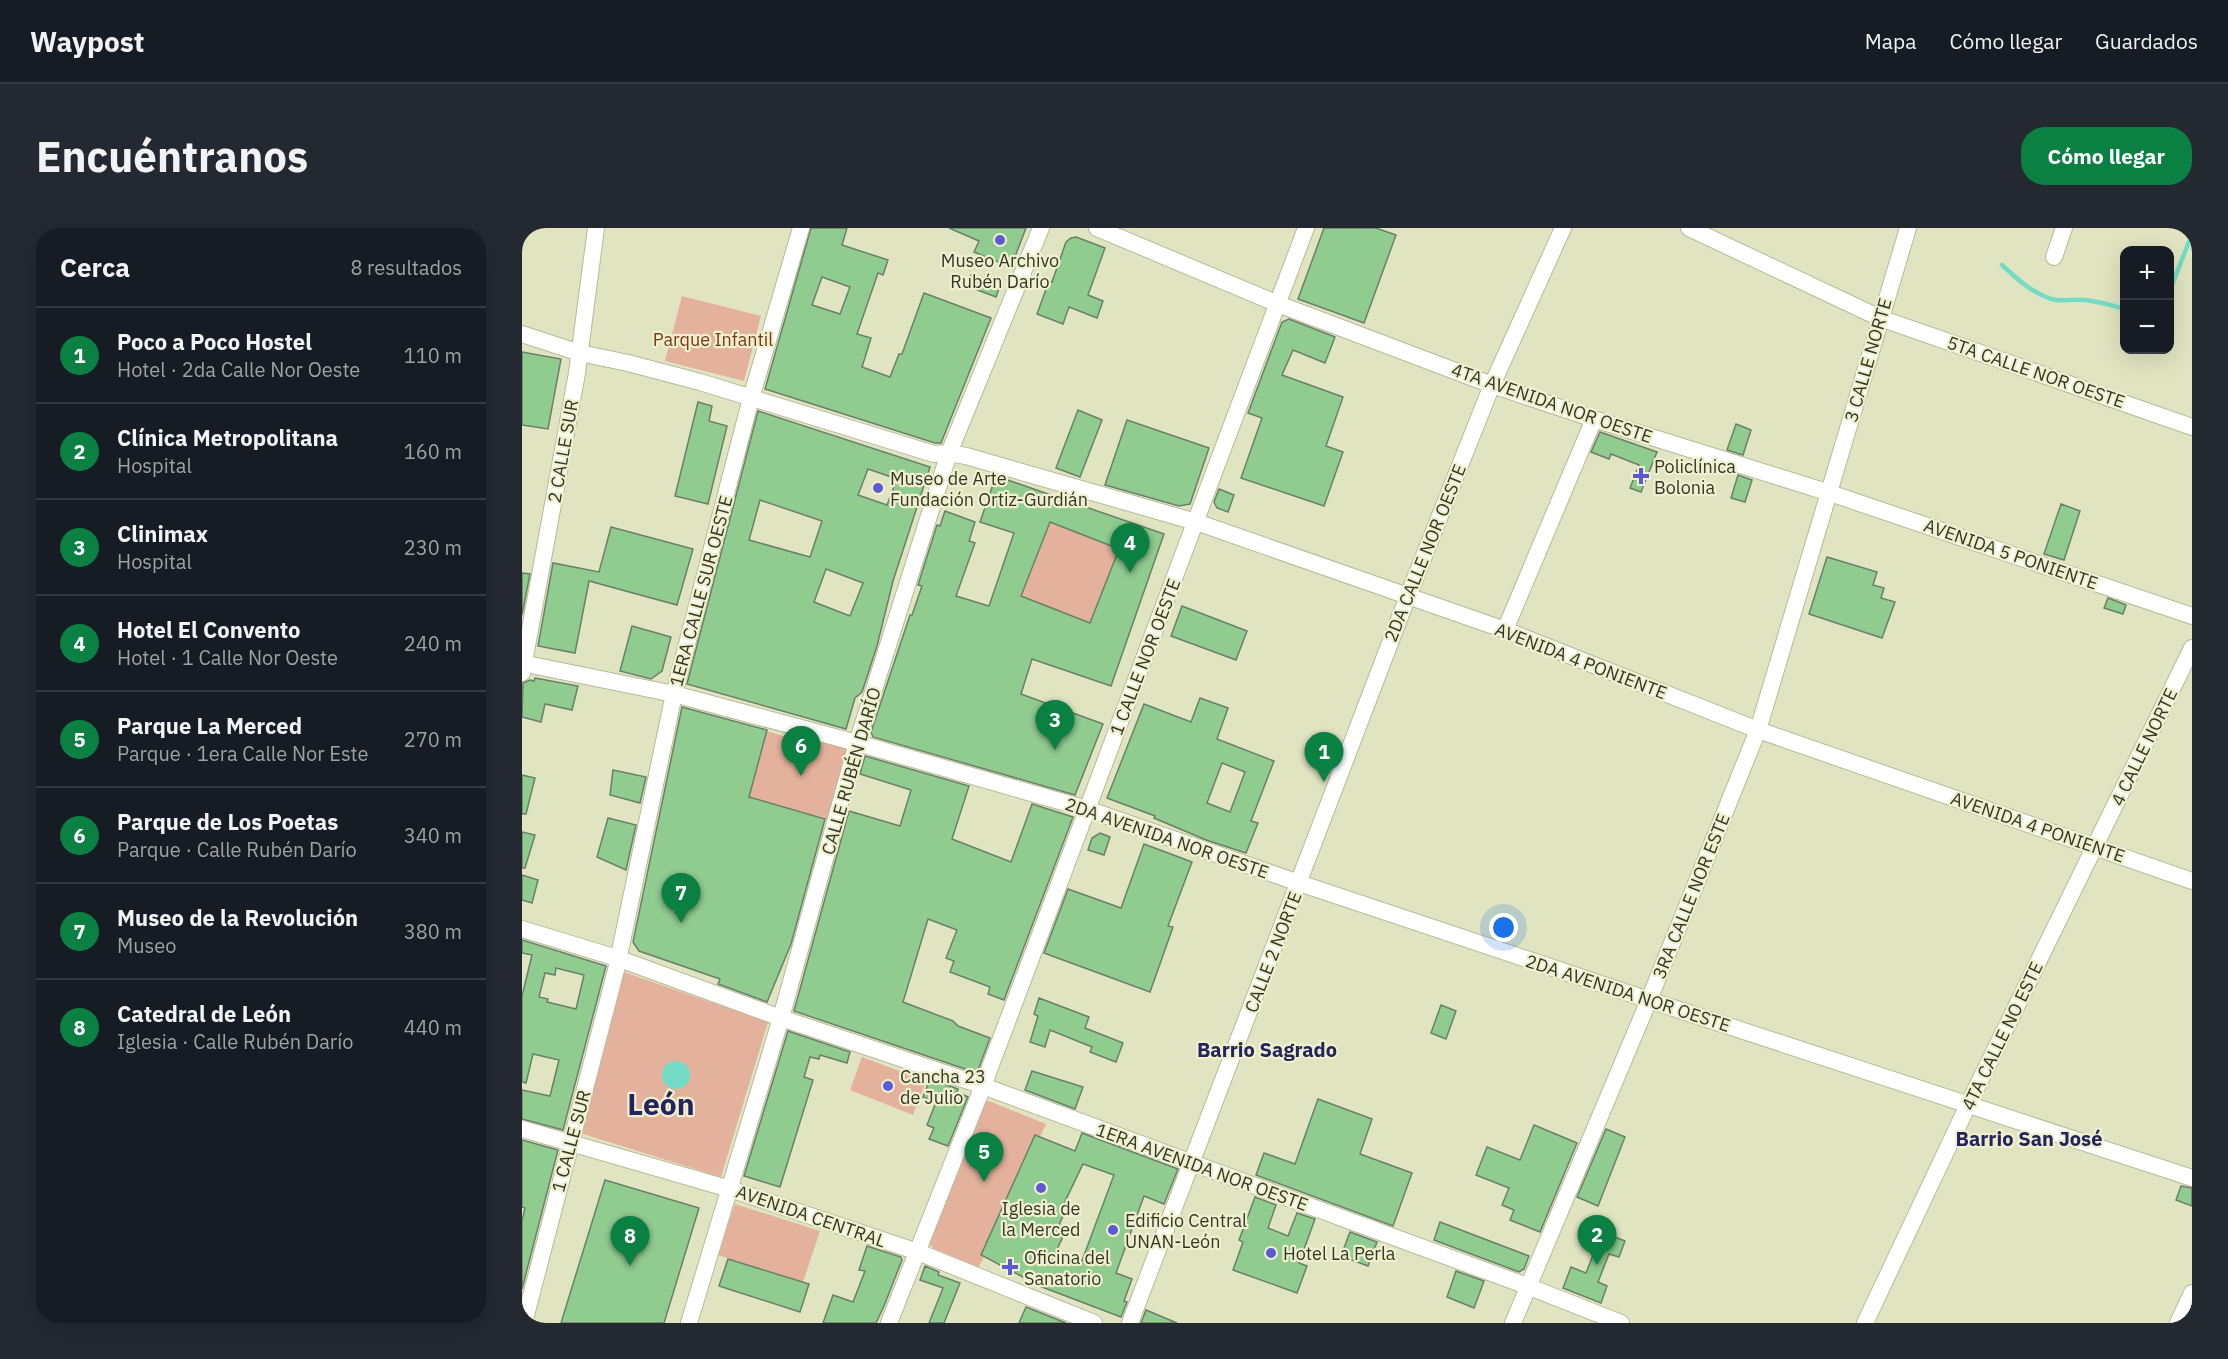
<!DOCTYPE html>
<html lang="es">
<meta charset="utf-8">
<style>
body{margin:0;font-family:"IBM Plex Sans",sans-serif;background:#242831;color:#f1f3f6}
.controls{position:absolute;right:18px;top:18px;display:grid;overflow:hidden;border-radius:12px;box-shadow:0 6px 24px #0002}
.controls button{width:54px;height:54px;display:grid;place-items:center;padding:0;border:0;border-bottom:2px solid #363941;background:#171b24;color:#f1f3f6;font:30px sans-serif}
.you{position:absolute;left:982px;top:700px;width:21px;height:21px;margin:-15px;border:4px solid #fff;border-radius:50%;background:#1a73e8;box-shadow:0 0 0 9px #1a73e833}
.badge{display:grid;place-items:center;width:39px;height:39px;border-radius:50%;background:#0b8043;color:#fff;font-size:20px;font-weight:700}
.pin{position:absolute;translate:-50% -50px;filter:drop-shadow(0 2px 3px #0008)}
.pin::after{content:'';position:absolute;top:32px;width:21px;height:18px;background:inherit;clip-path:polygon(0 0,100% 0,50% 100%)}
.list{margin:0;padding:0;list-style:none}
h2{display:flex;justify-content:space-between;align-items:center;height:78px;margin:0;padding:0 24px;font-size:26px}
h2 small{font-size:20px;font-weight:400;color:#9ea1a6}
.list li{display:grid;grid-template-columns:39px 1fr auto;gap:18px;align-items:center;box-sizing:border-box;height:96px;padding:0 24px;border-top:2px solid #363941}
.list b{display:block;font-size:22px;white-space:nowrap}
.list p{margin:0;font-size:20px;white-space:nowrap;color:#9ea1a6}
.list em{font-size:20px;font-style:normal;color:#9ea1a6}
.map{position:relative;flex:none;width:1670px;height:1095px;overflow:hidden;border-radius:24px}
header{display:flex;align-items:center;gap:36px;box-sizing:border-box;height:84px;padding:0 30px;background:#171b24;border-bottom:2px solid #363941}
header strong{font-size:28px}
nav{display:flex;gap:33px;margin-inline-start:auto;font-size:21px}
.intro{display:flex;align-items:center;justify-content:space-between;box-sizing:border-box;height:144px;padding:0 36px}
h1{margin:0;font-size:42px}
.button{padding:15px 27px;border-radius:24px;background:#0b8043;color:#fff;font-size:21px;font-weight:700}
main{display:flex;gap:36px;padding:0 36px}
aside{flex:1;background:#171b24;border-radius:24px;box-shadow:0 6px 24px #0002}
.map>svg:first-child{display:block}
.green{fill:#e4b29c}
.water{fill:#74dcc6}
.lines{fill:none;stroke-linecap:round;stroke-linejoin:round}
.stream{stroke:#74dcc6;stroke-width:4.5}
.building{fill:#90cb90;stroke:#698168;stroke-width:1.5;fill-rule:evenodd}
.minor-casing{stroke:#b7ba97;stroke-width:18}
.minor{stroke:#fff;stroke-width:16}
.poi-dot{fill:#5c5ad2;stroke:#eff1ce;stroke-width:2}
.labels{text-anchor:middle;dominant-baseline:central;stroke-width:4.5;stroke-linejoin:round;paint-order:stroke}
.poi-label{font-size:18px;fill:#353629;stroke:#eff1ce;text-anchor:start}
.park-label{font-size:18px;fill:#7c3716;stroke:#eff1ce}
.street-label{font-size:18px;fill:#353629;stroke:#eff1ce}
.neighbourhood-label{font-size:20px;font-weight:bold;fill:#24235d;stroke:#eff1ce}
.town-label{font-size:30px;font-weight:bold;fill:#24235d;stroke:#eff1ce}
</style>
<header>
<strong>Waypost</strong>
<nav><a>Mapa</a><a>Cómo llegar</a><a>Guardados</a></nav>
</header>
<div class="intro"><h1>Encuéntranos</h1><a class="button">Cómo llegar</a></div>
<main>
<aside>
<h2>Cerca<small>8 resultados</small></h2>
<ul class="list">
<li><span class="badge">1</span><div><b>Poco a Poco Hostel</b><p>Hotel · 2da Calle Nor Oeste</p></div><em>110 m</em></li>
<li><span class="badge">2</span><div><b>Clínica Metropolitana</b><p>Hospital</p></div><em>160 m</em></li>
<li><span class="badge">3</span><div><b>Clinimax</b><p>Hospital</p></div><em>230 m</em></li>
<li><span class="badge">4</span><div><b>Hotel El Convento</b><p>Hotel · 1 Calle Nor Oeste</p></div><em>240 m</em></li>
<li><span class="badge">5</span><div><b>Parque La Merced</b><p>Parque · 1era Calle Nor Este</p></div><em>270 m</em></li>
<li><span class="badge">6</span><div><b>Parque de Los Poetas</b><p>Parque · Calle Rubén Darío</p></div><em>340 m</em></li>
<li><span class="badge">7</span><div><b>Museo de la Revolución</b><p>Museo</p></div><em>380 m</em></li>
<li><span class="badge">8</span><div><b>Catedral de León</b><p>Iglesia · Calle Rubén Darío</p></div><em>440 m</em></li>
</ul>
</aside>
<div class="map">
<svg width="1670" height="1095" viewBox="0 0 1670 1095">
<rect width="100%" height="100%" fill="#e1e4c1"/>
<g class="green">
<path d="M 160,68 L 239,88 L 222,153 L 143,133 Z"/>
<path d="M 528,294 L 597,321 L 568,395 L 499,368 Z"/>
<path d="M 245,503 L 261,508 L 327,516 L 308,592 L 227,569 Z"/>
<path d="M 99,743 L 246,794 L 199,949 L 58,905 Z"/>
<path d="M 340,829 L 404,853 L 391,887 L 328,862 Z"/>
<path d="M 467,873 L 524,896 L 457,1039 L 411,1020 L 408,1017 L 408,1012 L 458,875 Z"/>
<path d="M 213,976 L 298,1003 L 281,1054 L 196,1027 Z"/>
</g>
<circle class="water" cx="154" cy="847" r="14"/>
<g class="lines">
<g class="stream">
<path d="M 1480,37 C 1495,51 1509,64 1529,71 C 1540,74 1550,71 1562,72 C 1576,73 1589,77 1602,81"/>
<path d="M 1648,62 L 1670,6"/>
</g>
</g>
<g class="building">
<path d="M 289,0 L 325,0 L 320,17 L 366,32 L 361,47 L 356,45 L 335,106 L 349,110 L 340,139 L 368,149 L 377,126 L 380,126 L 402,65 L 469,90 L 419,215 L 413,215 L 243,161 ZM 300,49 L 328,59 L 318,86 L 290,77 Z"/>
<path d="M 427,0 L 504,0 L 489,39 L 452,24 L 457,13 Z"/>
<path d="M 802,0 L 854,0 L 874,7 L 842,95 L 776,71 Z"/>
<path d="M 554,9 L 583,20 L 566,67 L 581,73 L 575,90 L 547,79 L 541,96 L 515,86 L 527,53 L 530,54 L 544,14 L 549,10 Z"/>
<path d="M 449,47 L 478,58 L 474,69 L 445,58 Z"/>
<path d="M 767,91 L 813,109 L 803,135 L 771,122 L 760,147 L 821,169 L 804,218 L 821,224 L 802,278 L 719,250 L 740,190 L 726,185 L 760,94 Z"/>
<path d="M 0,124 L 39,131 L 26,201 L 0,197 Z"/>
<path d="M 176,174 L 190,178 L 187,193 L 205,198 L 186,276 L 153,268 Z"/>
<path d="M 556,182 L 580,192 L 558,249 L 534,240 Z"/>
<path d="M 236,183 L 408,239 L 371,353 L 355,418 L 340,464 L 333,470 L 324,501 L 165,456 ZM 346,241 L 375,251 L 365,277 L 336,267 ZM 238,272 L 300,293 L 288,329 L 227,312 ZM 304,341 L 341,355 L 328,388 L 292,374 Z"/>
<path d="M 605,192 L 687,220 L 668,276 L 657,278 L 583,257 Z"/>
<path d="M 1214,196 L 1229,202 L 1221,227 L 1205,222 Z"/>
<path d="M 1078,204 L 1135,224 L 1119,264 L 1108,260 L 1117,237 L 1089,226 L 1087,231 L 1069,224 Z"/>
<path d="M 1216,247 L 1230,252 L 1223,274 L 1209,270 Z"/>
<path d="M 474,248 L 642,306 L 589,458 L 510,431 L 499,466 L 581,496 L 553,567 L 351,509 L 349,504 L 388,387 L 390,387 L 400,358 L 396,357 L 415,297 L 418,298 L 423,283 L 453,294 L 447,313 L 453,315 L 434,368 L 467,378 L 492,305 L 458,294 ZM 528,294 L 597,321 L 568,395 L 499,368 Z"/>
<path d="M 697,261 L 712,267 L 706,284 L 695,280 L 692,274 Z"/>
<path d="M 1539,276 L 1558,283 L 1542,332 L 1522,326 Z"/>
<path d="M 89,299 L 171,321 L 155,377 L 67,353 L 53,425 L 16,418 L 31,335 L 77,344 Z"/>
<path d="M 1305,329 L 1355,344 L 1351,357 L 1362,360 L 1359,370 L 1373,374 L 1360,410 L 1287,386 Z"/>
<path d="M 0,345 L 8,346 L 0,387 Z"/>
<path d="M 1586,370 L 1604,377 L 1601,386 L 1582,380 Z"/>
<path d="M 660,378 L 725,403 L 714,432 L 649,408 Z"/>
<path d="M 110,398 L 149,409 L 140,443 L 129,451 L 98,443 Z"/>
<path d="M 13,450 L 56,458 L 50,482 L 23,476 L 19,494 L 0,489 L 1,455 L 8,452 L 12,453 Z"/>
<path d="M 678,470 L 706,480 L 695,511 L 752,533 L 729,593 L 736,595 L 724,625 L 684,612 L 632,590 L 633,588 L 585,570 L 622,476 L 669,494 ZM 700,535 L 723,544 L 708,584 L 685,575 Z"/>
<path d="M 160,479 L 245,502 L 227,569 L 303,591 L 269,716 L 245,774 L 196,756 L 198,751 L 117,723 L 111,714 Z"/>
<path d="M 343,528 L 447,558 L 430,611 L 489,634 L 510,576 L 551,589 L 482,772 L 466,766 L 468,759 L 428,744 L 432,733 L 424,730 L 435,702 L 406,691 L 381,774 L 431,793 L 436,798 L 468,810 L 455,845 L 272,783 L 327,583 L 378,598 L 389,562 L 338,546 Z"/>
<path d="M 91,542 L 124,549 L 118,575 L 88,567 Z"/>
<path d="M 0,547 L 13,550 L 4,586 L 0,586 Z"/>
<path d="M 86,590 L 114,597 L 104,642 L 75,629 Z"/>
<path d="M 0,604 L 13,607 L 3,640 L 0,640 Z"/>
<path d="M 578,605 L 588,609 L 582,627 L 566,622 L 570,610 Z"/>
<path d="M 622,616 L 670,634 L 646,698 L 651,699 L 628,764 L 522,725 L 546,661 L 599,680 Z"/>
<path d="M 0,647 L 16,652 L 10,675 L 0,672 Z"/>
<path d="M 0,712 L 84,738 L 41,902 L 0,891 L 0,862 L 28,868 L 37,832 L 11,826 L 4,855 L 0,854 L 0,768 L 10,727 L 0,725 ZM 34,740 L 62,747 L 54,781 L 25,774 L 26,771 L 17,769 L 23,745 L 33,747 Z"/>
<path d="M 517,770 L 567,789 L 563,800 L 601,815 L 594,834 L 568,824 L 570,819 L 528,802 L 523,819 L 508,814 L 516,788 L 512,786 Z"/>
<path d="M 919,777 L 934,783 L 924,811 L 909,805 Z"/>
<path d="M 266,803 L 328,824 L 325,835 L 298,827 L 297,831 L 288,829 L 282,849 L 291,852 L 258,959 L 222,948 Z"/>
<path d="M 510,843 L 561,859 L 553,881 L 503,862 Z"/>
<path d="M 408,851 L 436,861 L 435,864 L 446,869 L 426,918 L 407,911 L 412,900 L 405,897 L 414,874 L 401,869 Z"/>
<path d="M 796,871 L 850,891 L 838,926 L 890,945 L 871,998 L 734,947 L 742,925 L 773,936 Z"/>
<path d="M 1012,897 L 1055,915 L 1018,1004 L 988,992 L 992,982 L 980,977 L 987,960 L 954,947 L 965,919 L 998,932 Z"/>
<path d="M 1084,901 L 1103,909 L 1076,978 L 1055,969 Z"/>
<path d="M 560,905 L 656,941 L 642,976 L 622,968 L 594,1045 L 610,1051 L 602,1073 L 605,1074 L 599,1089 L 520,1059 L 459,1027 L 513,907 L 553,923 ZM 561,936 L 592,947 L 558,1038 L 532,1028 L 545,1000 L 537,997 L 542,986 L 538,984 Z"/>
<path d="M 0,912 L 36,922 L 0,1061 L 0,993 L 3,980 L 0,979 Z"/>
<path d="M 83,952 L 177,980 L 142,1095 L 39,1095 Z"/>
<path d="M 1659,958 L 1670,960 L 1670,978 L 1654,972 Z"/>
<path d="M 733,969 L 754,977 L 746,1000 L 766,1008 L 775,985 L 793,991 L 777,1035 L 785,1038 L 775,1065 L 711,1042 L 721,1014 L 717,1012 Z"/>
<path d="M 918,994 L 1007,1028 L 1002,1041 L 997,1044 L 912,1012 Z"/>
<path d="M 828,1004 L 855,1014 L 846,1038 L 819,1028 Z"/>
<path d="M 1080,1004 L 1103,1013 L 1097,1029 L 1087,1026 L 1076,1054 L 1085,1058 L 1079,1075 L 1041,1060 L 1049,1039 L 1064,1045 Z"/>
<path d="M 345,1018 L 379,1029 L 380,1032 L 362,1078 L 354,1095 L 301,1095 L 311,1067 L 331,1074 L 343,1043 L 337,1042 Z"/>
<path d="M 206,1031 L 287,1056 L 278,1084 L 197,1058 Z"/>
<path d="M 403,1038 L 417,1044 L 416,1047 L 438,1055 L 422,1095 L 407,1095 L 421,1060 L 398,1052 Z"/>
<path d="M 934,1043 L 962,1053 L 952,1080 L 925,1069 Z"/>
<path d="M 504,1079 L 544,1095 L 497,1095 Z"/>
<path d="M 624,1082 L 655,1095 L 619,1095 Z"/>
</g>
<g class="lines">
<g class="minor-casing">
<g id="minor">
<path d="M 575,0 L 756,76 L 970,157 L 1072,191 L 1308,265 L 1670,388"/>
<path d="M 1167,0 L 1358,90 L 1670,199"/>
<path d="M 1532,29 L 1542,0"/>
<path d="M 0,106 L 58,125 L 106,135 L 178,154 L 412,226 L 427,225 L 444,228 L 674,294 L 983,402 L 1236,502 L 1670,653"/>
<path d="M 983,402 L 1072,191"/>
<path d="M 0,435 L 152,466 L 335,515 L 565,581 L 777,655 L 1127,772 L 1670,950"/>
<path d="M 0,445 L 55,145 L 74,0"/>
<path d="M 0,701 L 95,730 L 259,790 L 461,858 L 1005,1058 L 1099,1095"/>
<path d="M 0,901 L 208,961 L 396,1024 L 572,1095"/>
<path d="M 2,1095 L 94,742 L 152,466 L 229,170 L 279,0"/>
<path d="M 167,1095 L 259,790 L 335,515 L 427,225 L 519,0"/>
<path d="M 367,1095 L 461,858 L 784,0"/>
<path d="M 608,1095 L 886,368 L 970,157 L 1041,0"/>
<path d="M 991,1095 L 1127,772 L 1236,502 L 1386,0"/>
<path d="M 1343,1095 L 1446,877 L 1670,420"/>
<path d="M 1656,1095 L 1670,1065"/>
</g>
</g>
<use href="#minor" class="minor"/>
</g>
<g class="poi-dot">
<circle cx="478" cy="12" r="6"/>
<path d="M1116 239h6v6h6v6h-6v6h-6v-6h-6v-6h6z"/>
<circle cx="356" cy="260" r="6"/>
<circle cx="366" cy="858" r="6"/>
<circle cx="519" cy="960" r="6"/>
<circle cx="591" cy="1002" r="6"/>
<circle cx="749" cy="1025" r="6"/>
<path d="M485 1030h6v6h6v6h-6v6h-6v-6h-6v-6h6z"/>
</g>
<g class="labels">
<g class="poi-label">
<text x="478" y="32" text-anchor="middle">Museo Archivo<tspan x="478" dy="21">Rubén Darío</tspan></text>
<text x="1132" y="238">Policlínica<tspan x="1132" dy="21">Bolonia</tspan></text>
<text x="368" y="250">Museo de Arte<tspan x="368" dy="21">Fundación Ortiz-Gurdián</tspan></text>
<text x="378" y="848">Cancha 23<tspan x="378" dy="21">de Julio</tspan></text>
<text x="519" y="980" text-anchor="middle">Iglesia de<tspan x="519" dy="21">la Merced</tspan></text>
<text x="603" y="992">Edificio Central<tspan x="603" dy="21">UNAN-León</tspan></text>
<text x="761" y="1025">Hotel La Perla</text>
<text x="502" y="1029">Oficina del<tspan x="502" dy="21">Sanatorio</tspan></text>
</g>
<g class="park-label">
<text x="191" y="111">Parque Infantil</text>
</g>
<g class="street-label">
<text transform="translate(1346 132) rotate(-74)">3 CALLE NORTE</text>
<text transform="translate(1514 144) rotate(19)">5TA CALLE NOR OESTE</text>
<text transform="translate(1030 175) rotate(19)">4TA AVENIDA NOR OESTE</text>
<text transform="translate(41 223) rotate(-80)">2 CALLE SUR</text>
<text transform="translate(903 325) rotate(-68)">2DA CALLE NOR OESTE</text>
<text transform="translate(1489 326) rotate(19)">AVENIDA 5 PONIENTE</text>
<text transform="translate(179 363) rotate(-75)">1ERA CALLE SUR OESTE</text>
<text transform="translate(623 429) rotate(-69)">1 CALLE NOR OESTE</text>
<text transform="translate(1059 433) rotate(21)">AVENIDA 4 PONIENTE</text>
<text transform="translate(1622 519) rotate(-64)">4 CALLE NORTE</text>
<text transform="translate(329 543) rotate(-74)">CALLE RUBÉN DARÍO</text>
<text transform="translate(1516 599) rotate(19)">AVENIDA 4 PONIENTE</text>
<text transform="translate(645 610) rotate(19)">2DA AVENIDA NOR OESTE</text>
<text transform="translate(1169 668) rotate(-68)">3RA CALLE NOR ESTE</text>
<text transform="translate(751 724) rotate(-69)">CALLE 2 NORTE</text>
<text transform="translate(1106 765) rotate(18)">2DA AVENIDA NOR OESTE</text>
<text transform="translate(1480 808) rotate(-64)">4TA CALLE NO ESTE</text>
<text transform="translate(49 913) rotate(-75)">1 CALLE SUR</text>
<text transform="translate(680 939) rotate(20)">1ERA AVENIDA NOR OESTE</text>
<text transform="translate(289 988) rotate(19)">AVENIDA CENTRAL</text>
</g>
<g class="neighbourhood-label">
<text x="745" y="821">Barrio Sagrado</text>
<text x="1507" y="910">Barrio San José</text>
</g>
<g class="town-label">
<text x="139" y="875">León</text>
</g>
</g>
</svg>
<div class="controls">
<button>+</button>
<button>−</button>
</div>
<div class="you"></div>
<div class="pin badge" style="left:802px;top:554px">1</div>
<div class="pin badge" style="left:1075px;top:1037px">2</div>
<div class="pin badge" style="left:533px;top:522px">3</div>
<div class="pin badge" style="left:608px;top:345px">4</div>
<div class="pin badge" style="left:462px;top:954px">5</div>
<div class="pin badge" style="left:279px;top:548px">6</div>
<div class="pin badge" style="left:159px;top:695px">7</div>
<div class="pin badge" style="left:108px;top:1038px">8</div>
</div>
</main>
